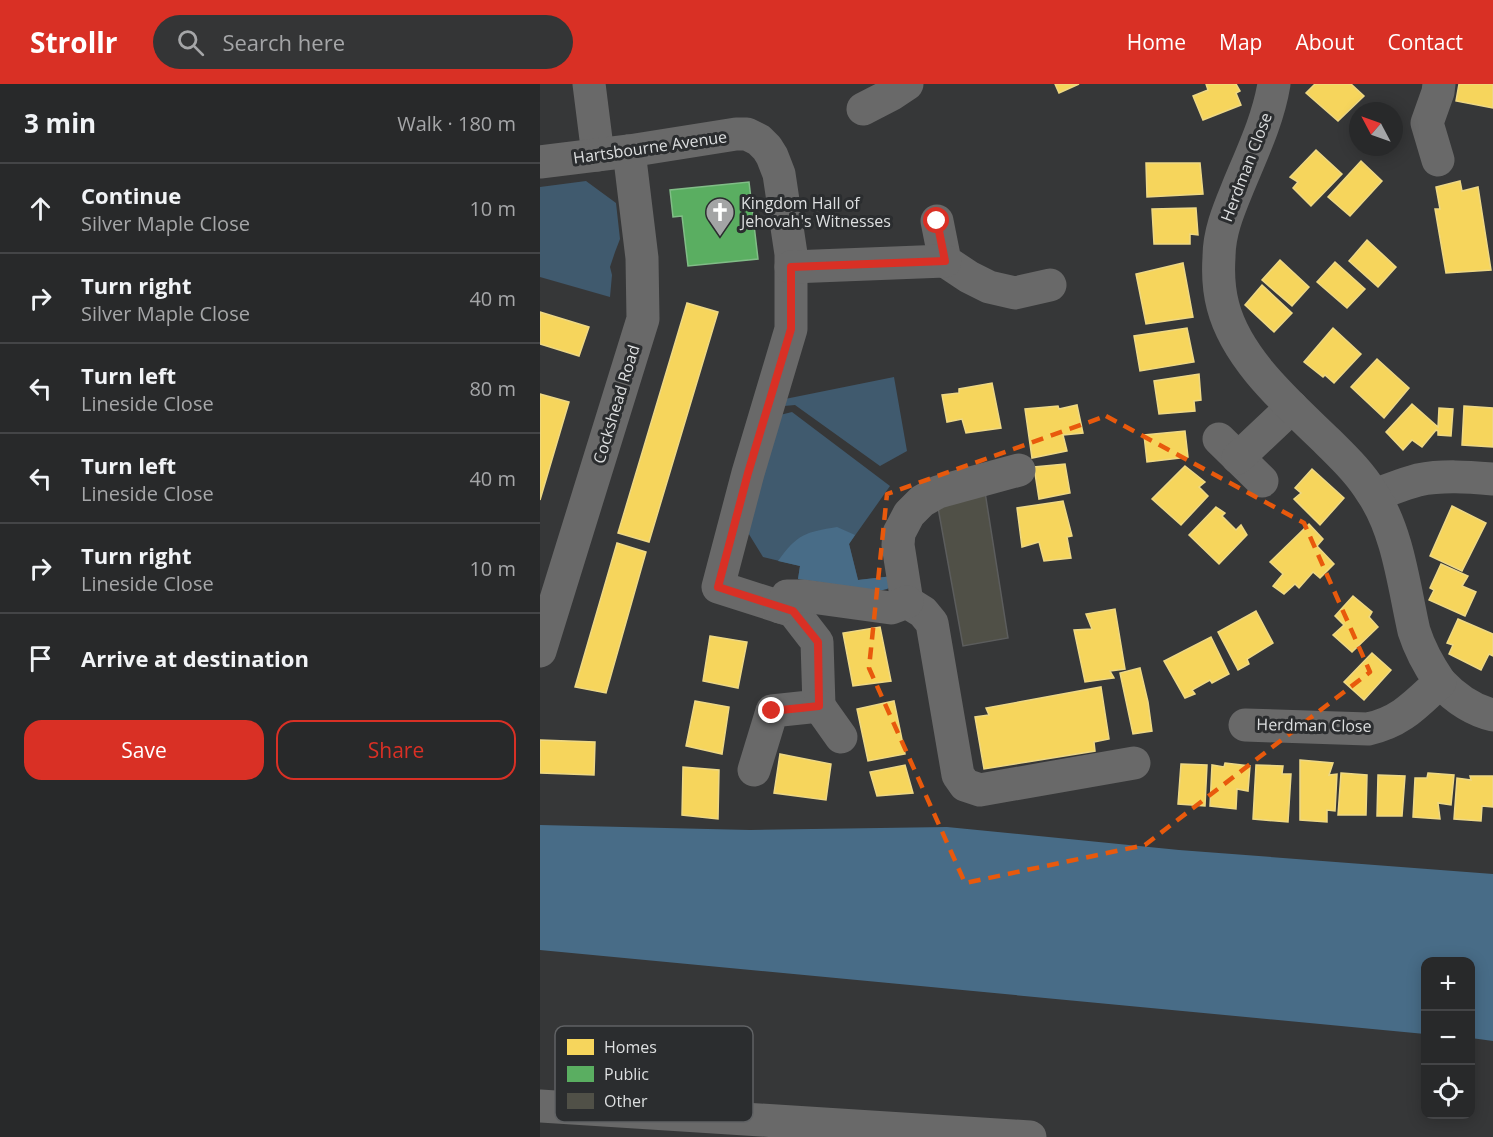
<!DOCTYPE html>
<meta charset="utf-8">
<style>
body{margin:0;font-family:"Open Sans",sans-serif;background:#343536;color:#f1f3f6}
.controls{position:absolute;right:18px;bottom:18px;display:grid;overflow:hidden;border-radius:12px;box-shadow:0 3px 15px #0003}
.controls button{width:54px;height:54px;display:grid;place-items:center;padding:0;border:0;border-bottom:2px solid #444547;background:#28292a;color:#f1f3f6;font:30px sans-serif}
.compass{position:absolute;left:809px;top:18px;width:54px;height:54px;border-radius:50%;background:#28292a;box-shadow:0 3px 15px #0003;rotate:311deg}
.stop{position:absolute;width:18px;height:18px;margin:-14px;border:4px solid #d93025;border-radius:50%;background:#fff}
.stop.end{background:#d93025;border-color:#fff;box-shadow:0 2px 6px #0008}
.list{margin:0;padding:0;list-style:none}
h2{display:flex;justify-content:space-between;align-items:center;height:78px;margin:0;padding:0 24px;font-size:26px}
h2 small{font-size:20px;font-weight:400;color:#a5a6a8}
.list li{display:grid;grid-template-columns:39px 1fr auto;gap:18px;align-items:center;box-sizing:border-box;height:90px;padding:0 24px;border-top:2px solid #444547}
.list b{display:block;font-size:22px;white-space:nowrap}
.list p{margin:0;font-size:20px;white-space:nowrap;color:#a5a6a8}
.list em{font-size:20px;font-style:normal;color:#a5a6a8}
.actions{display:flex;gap:12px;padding:18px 24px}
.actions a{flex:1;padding:14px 0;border:2px solid #d93025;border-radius:18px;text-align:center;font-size:21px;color:#d93025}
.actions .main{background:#d93025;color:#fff}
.icon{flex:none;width:33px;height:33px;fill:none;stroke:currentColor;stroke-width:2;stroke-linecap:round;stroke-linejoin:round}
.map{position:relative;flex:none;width:953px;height:1053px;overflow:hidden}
header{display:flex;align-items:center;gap:36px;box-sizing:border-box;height:84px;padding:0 30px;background:#d93025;color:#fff}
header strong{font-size:28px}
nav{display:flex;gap:33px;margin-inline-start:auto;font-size:21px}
.search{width:420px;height:54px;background:#343536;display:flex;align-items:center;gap:15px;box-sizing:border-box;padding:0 21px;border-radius:33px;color:#a5a6a8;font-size:22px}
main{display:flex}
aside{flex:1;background:#28292a}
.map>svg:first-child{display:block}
.green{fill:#405a6e}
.forest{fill:#486c87}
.homes{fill:#f6d55c;stroke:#eed884;stroke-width:1.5}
.public{fill:#5aae61;stroke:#81bd87;stroke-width:1.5}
.building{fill:#505047;stroke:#5c5d5d;stroke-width:1.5}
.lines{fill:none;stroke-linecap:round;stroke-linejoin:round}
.minor{stroke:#696969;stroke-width:33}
.route{stroke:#d93025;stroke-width:8}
.marked{fill:none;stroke:#e8590c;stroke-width:4.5;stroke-dasharray:12 8;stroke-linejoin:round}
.labels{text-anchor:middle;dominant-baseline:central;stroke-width:6;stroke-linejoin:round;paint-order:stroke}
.street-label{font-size:16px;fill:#dddfe0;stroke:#2b2d2f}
.poi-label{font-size:16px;fill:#dddfe0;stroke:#2b2d2f;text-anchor:start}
.key{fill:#2b2d2f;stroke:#606264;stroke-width:1.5}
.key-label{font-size:16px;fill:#dddfe0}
</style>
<header>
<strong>Strollr</strong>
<div class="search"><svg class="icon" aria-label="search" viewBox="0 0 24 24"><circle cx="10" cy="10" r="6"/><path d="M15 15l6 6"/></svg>Search here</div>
<nav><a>Home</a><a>Map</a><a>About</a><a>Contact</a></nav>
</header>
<main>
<aside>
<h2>3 min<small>Walk · 180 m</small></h2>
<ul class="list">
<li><svg class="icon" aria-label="ahead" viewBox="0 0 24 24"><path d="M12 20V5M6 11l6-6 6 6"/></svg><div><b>Continue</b><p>Silver Maple Close</p></div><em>10 m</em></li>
<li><svg class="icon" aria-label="right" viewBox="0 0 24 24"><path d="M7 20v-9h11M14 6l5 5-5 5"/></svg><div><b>Turn right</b><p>Silver Maple Close</p></div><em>40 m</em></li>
<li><svg class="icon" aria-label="left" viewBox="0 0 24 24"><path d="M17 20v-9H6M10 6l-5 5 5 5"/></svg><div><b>Turn left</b><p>Lineside Close</p></div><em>80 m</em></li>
<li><svg class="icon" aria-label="left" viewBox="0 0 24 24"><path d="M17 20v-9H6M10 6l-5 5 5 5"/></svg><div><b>Turn left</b><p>Lineside Close</p></div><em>40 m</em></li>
<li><svg class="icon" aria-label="right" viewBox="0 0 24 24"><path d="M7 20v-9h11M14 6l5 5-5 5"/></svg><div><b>Turn right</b><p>Lineside Close</p></div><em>10 m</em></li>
<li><svg class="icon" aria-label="arrive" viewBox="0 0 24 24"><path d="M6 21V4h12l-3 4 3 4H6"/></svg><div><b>Arrive at destination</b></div></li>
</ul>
<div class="actions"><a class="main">Save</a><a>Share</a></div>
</aside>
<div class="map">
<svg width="953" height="1053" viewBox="0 0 953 1053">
<rect width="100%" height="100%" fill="#363738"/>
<g class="green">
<path d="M 46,97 L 76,119 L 80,155 L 75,168 L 70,183 L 72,191 L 70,213 L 0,193 L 0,103 Z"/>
<path d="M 354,293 L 367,367 L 340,382 L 255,321 L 244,322 L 245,315 Z"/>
<path d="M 252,328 L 350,402 L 309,460 L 318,496 L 353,492 L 347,505 L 258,495 L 260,482 L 223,473 L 207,447 L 240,331 Z"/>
</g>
<g class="forest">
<path d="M 297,443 L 315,451 L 309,460 L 318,496 L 353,492 L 353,501 L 347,505 L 339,507 L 258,495 L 260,482 L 238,477 C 257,450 266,448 297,443 Z"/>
<path d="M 0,741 L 210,746 L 407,743 L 639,766 L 953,790 L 953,957 L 931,954 L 930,878 L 886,878 L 885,950 L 0,866 Z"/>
</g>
<g class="homes">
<path d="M 515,0 L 539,0 L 519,9 Z"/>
<path d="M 666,0 L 696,0 L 700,7 L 696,9 L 701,21 L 663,36 L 653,12 L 668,6 Z"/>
<path d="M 775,0 L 811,0 L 824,12 L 798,37 L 766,9 Z"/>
<path d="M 919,0 L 953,0 L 953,24 L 916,17 Z"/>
<path d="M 776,66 L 802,90 L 771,122 L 753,104 L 758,98 L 750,93 Z"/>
<path d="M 821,77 L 842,97 L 810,132 L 788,113 Z"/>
<path d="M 606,79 L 660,79 L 663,110 L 607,113 Z"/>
<path d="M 920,97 L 922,107 L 938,103 L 951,186 L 906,189 L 895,125 L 900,125 L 896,103 Z"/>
<path d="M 656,124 L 658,151 L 650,150 L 650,160 L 614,160 L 612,125 Z"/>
<path d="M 827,156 L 856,183 L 838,203 L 809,177 Z"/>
<path d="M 740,176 L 769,203 L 752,222 L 722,196 Z"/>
<path d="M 795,178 L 825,205 L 807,224 L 777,198 Z"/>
<path d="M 643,179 L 653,233 L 606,240 L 596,190 Z"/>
<path d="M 722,201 L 752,229 L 734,248 L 705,221 Z"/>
<path d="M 147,219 L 178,228 L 109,458 L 78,449 Z"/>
<path d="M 0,228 L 49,243 L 39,272 L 0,260 Z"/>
<path d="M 647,244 L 654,278 L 600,287 L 594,252 Z"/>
<path d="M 793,244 L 821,270 L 794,299 L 785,291 L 783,293 L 764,278 Z"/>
<path d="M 837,275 L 869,304 L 844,334 L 811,303 Z"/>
<path d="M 659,290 L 661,316 L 654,317 L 655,327 L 619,330 L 614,297 Z"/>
<path d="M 452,299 L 461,344 L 426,349 L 422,335 L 407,338 L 402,311 L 419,309 L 419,305 Z"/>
<path d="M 0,310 L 29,318 L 0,416 Z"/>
<path d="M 872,320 L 898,343 L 899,324 L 913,325 L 911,352 L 898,351 L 898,347 L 896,346 L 882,363 L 872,356 L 863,366 L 846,348 Z"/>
<path d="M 537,321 L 543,349 L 523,351 L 527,367 L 492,374 L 485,325 L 518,322 L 519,325 Z"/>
<path d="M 924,322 L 953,324 L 953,363 L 922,361 Z"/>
<path d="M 645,347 L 648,373 L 607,378 L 604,351 Z"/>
<path d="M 525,380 L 530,409 L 499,415 L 494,383 Z"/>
<path d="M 645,382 L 665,398 L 659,403 L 668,412 L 641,441 L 612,415 Z"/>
<path d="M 772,385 L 804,414 L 780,441 L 754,415 L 761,409 L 755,404 Z"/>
<path d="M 523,417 L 532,452 L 527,453 L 531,474 L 504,477 L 499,458 L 482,463 L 477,424 Z"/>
<path d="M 912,422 L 946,439 L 922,487 L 890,472 Z"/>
<path d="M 676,423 L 685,429 L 682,432 L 696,446 L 701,441 L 707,451 L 679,480 L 649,451 Z"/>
<path d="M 769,440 L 783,455 L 777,462 L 794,480 L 780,494 L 773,488 L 759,504 L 755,500 L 744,510 L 733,502 L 743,490 L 730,478 Z"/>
<path d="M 77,459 L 106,468 L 66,609 L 35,603 Z"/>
<path d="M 901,480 L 928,492 L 922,502 L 936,508 L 925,532 L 889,516 L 894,506 L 890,504 Z"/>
<path d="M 813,512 L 832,528 L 829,533 L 838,543 L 812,568 L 793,551 L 804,541 L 795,532 Z"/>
<path d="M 575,525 L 585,585 L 570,587 L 574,594 L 545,598 L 534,546 L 552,545 L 546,530 Z"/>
<path d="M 716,527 L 733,559 L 707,575 L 709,580 L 698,586 L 678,548 Z"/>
<path d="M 918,535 L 953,550 L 953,572 L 949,570 L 941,586 L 909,570 L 913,561 L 907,559 Z"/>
<path d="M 340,543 L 351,597 L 313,602 L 303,549 Z"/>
<path d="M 170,552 L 207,558 L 198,604 L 163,597 Z"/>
<path d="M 671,553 L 689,590 L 672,599 L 670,596 L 652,606 L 655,610 L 645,614 L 624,577 Z"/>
<path d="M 832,569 L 851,586 L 824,616 L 804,598 Z"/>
<path d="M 600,584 L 608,618 L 612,647 L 593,650 L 580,589 Z"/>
<path d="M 561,603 L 569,655 L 554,658 L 555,667 L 444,685 L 435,633 L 449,631 L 446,624 Z"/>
<path d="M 155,617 L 189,623 L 182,670 L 146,662 Z"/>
<path d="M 354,617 L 365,670 L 328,677 L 317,625 Z"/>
<path d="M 0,656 L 55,658 L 54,691 L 0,689 Z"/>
<path d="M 240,670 L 291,680 L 286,716 L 234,709 Z"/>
<path d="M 760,676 L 793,679 L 789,691 L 797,690 L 795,727 L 787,726 L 787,738 L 760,736 Z"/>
<path d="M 685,679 L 710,682 L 708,707 L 697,705 L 696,725 L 670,722 L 672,681 L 684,683 Z"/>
<path d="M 641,680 L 667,681 L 665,722 L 638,720 Z"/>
<path d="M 365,681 L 373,709 L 337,712 L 330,688 Z"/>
<path d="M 716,681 L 743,682 L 742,690 L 751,690 L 748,738 L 713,735 Z"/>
<path d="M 143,683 L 179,686 L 178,735 L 142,731 Z"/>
<path d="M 801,689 L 827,691 L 826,731 L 798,731 Z"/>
<path d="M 888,689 L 914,691 L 911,721 L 898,719 L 900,735 L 873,733 L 875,694 L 887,694 Z"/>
<path d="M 838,691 L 865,692 L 862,732 L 837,732 Z"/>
<path d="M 930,692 L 953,692 L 953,723 L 942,722 L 941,737 L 914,735 L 917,694 L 931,696 Z"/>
</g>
<path class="public" d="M 209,98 L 218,175 L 148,182 L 142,132 L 133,133 L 130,106 Z"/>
<path class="building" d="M 445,408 L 468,554 L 423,562 L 397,418 Z"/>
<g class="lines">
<g class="minor">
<path d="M 49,0 L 58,71"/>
<path d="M 323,25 L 352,10 L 367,0"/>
<path d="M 898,76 L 887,39 L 898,8 L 899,0"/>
<path d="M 0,78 L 89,67 L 196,50 L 207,50 L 219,56 L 227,64 L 232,72 L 239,90 L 251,170 L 251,245 L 208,389 L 178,503 L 253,527 L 277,558 L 279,622 L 232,627 L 214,686"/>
<path d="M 397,137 L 405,177 L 429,193 L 449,203 L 475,209 L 510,201"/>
<path d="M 251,183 L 405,177"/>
<path d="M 679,355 L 722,397"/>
<path d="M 698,374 L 752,323"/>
<path d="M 479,386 L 398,408 L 382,417 L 369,430 L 359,449 L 358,461 L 367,518 L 383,528 L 392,539 L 418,691 L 425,701 L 440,706 L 594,679"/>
<path d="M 834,411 C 849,406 863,400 878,396 C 903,391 928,393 953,395"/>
<path d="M 240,523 L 247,512 L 264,512 L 351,524 L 367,518"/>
<path d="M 0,567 L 103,235 L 102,174 L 89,67"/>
<path d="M 900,598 C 915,614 932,626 953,631"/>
<path d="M 279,622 L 301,653"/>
<path d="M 705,641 L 828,645 C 861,638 876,620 900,598 C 889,582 880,566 874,547 C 864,503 858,447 832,409 C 820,389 804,374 788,358 C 749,320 697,276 683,222 C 679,207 678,188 679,173 C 679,148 689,125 698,103 C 712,69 728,36 734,0"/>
<path d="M 0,1022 L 490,1053"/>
</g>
</g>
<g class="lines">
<path class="route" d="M 232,627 L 279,622 L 278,558 L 253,527 L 178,503 L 208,389 L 251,245 L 251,183 L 405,177 L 397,137"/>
</g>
<path class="marked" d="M 566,332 L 764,439 L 830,588 L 605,761 L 425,799 L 329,584 L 347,410 Z"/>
<defs>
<g id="church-pin" transform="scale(1.5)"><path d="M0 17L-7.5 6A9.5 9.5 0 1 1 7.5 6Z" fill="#a3a4a5" stroke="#2b2d2f"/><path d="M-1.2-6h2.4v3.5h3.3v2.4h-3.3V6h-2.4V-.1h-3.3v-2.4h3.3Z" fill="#fff"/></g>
</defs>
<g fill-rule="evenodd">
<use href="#church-pin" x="180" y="128"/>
</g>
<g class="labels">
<g class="street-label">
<text transform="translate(110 63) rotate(-8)">Hartsbourne Avenue</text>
<text transform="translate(706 83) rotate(-69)">Herdman Close</text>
<text transform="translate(76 320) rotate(-73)">Cockshead Road</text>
<text transform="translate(774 641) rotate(1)">Herdman Close</text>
</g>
<g class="poi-label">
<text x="201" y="119">Kingdom Hall of<tspan x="201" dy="18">Jehovah's Witnesses</tspan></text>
</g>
</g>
<rect x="15" y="942" width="198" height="96" rx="9" class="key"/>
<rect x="27" y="955" width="27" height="16" fill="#f6d55c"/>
<rect x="27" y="982" width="27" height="16" fill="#5aae61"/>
<rect x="27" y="1009" width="27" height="16" fill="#505047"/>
<g class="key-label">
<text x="64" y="969">Homes</text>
<text x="64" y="996">Public</text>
<text x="64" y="1023">Other</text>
</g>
</svg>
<div class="controls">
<button>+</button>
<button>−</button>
<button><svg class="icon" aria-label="locate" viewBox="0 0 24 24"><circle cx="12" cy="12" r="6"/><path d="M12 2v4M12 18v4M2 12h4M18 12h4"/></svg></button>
</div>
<svg class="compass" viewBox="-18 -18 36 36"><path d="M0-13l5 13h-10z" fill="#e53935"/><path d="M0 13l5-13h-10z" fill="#a5a6a8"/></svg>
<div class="stop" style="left:397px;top:137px"></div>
<div class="stop end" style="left:232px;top:627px"></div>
</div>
</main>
